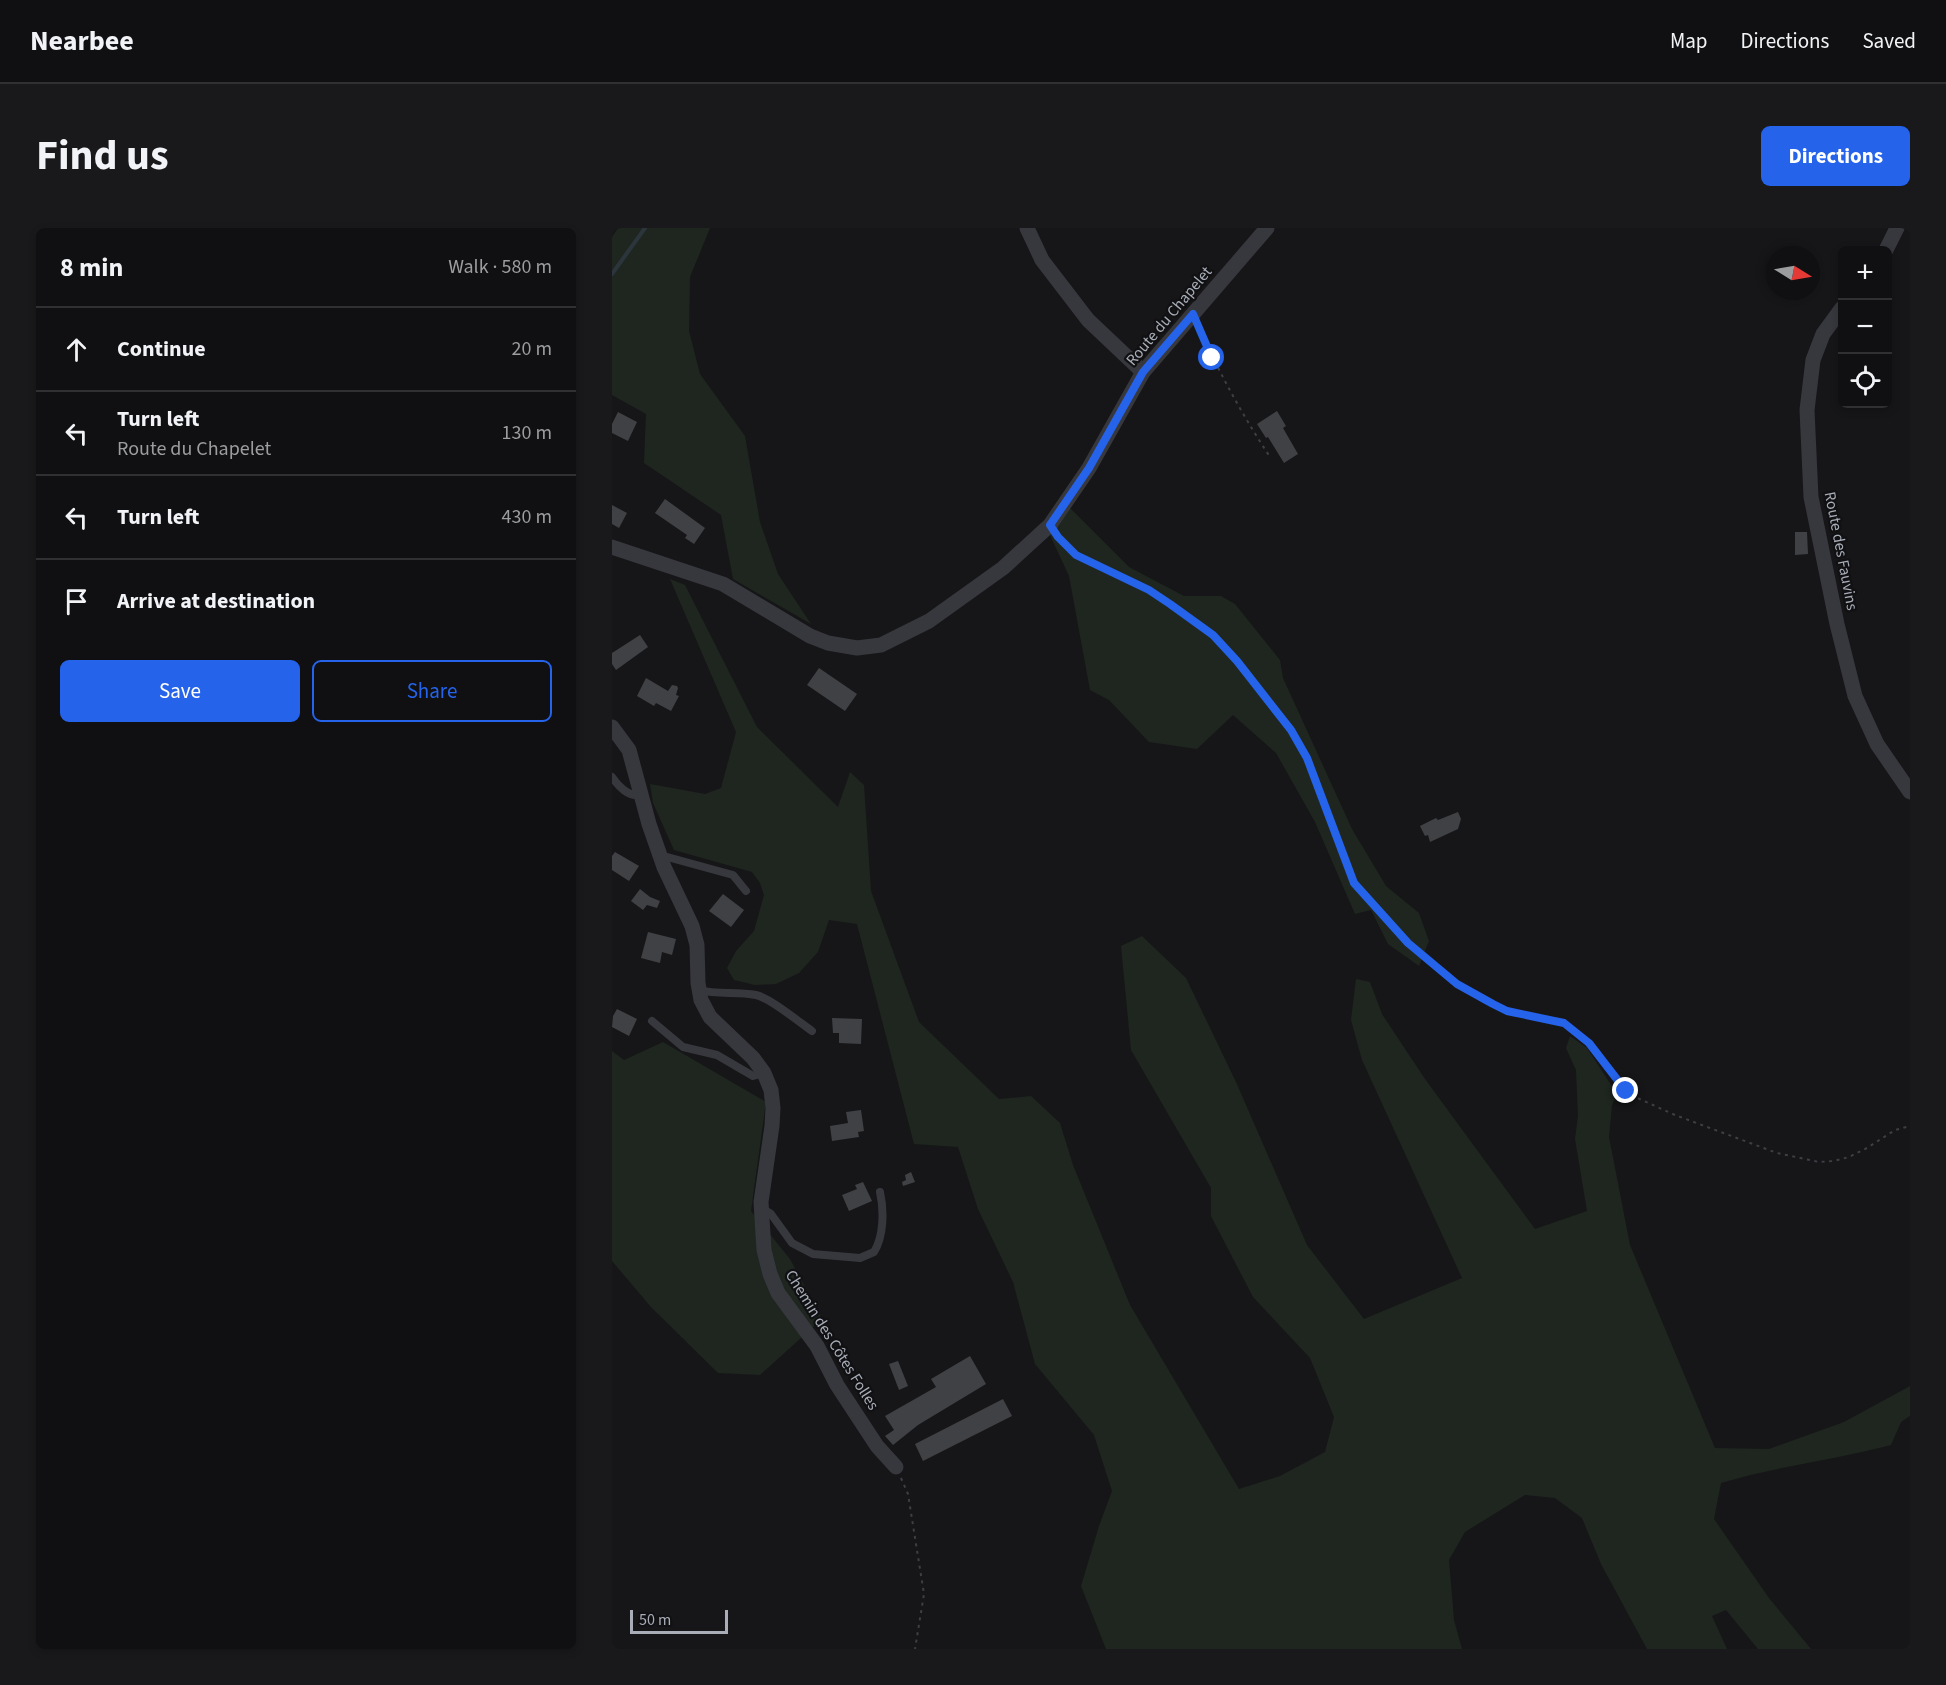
<!DOCTYPE html>
<meta charset="utf-8">
<style>
body{margin:0;font-family:"Source Sans 3",sans-serif;background:#19191b;color:#f1f3f6}
.controls{position:absolute;right:18px;top:18px;display:grid;overflow:hidden;border-radius:9px;box-shadow:0 3px 9px #0003}
.controls button{width:54px;height:54px;display:grid;place-items:center;padding:0;border:0;border-bottom:2px solid #303032;background:#101012;color:#f1f3f6;font:30px sans-serif}
.compass{position:absolute;left:1154px;top:18px;width:54px;height:54px;border-radius:50%;background:#101012;box-shadow:0 3px 9px #0003;rotate:101deg}
.scale{position:absolute;left:18px;bottom:15px;width:98px;box-sizing:border-box;padding-left:6px;border:3px solid #a8adb8;border-top:0;font-size:16px;line-height:21px;white-space:nowrap;color:#a8adb8;-webkit-text-stroke:4px #111113;paint-order:stroke}
.stop{position:absolute;width:18px;height:18px;margin:-14px;border:4px solid #2563eb;border-radius:50%;background:#fff}
.stop.end{background:#2563eb;border-color:#fff;box-shadow:0 2px 6px #0008}
.list{margin:0;padding:0;list-style:none}
h2{display:flex;justify-content:space-between;align-items:center;height:78px;margin:0;padding:0 24px;font-size:26px}
h2 small{font-size:20px;font-weight:400;color:#9c9d9f}
.list li{display:grid;grid-template-columns:39px 1fr auto;gap:18px;align-items:center;box-sizing:border-box;height:84px;padding:0 24px;border-top:2px solid #303032}
.list b{display:block;font-size:22px;white-space:nowrap}
.list p{margin:0;font-size:20px;white-space:nowrap;color:#9c9d9f}
.list em{font-size:20px;font-style:normal;color:#9c9d9f}
.actions{display:flex;gap:12px;padding:18px 24px}
.actions a{flex:1;padding:14px 0;border:2px solid #2563eb;border-radius:9px;text-align:center;font-size:21px;color:#2563eb}
.actions .main{background:#2563eb;color:#fff}
.icon{flex:none;width:33px;height:33px;fill:none;stroke:currentColor;stroke-width:2;stroke-linecap:round;stroke-linejoin:round}
.map{position:relative;flex:none;width:1298px;height:1421px;overflow:hidden;border-radius:9px}
header{display:flex;align-items:center;gap:36px;box-sizing:border-box;height:84px;padding:0 30px;background:#101012;border-bottom:2px solid #303032}
header strong{font-size:28px}
nav{display:flex;gap:33px;margin-inline-start:auto;font-size:21px}
.intro{display:flex;align-items:center;justify-content:space-between;box-sizing:border-box;height:144px;padding:0 36px}
h1{margin:0;font-size:42px}
.button{padding:15px 27px;border-radius:9px;background:#2563eb;color:#fff;font-size:21px;font-weight:700}
main{display:flex;gap:36px;padding:0 36px}
aside{flex:1;background:#101012;border-radius:9px;box-shadow:0 3px 9px #0003}
.map>svg:first-child{display:block}
.green{fill:#1e261f}
.lines{fill:none;stroke-linecap:round;stroke-linejoin:round}
.stream{stroke:#2c353c;stroke-width:4}
.building{fill:#404145}
.path{stroke:#3d3f44;stroke-width:2;stroke-dasharray:3 4.5;stroke-linecap:butt}
.lane{stroke:#37383d;stroke-width:8}
.street{stroke:#37383d;stroke-width:15}
.route{stroke:#2563eb;stroke-width:8}
.labels{text-anchor:middle;dominant-baseline:central;stroke-width:4.5;stroke-linejoin:round;paint-order:stroke}
.street-label{font-size:16px;fill:#a8adb8;stroke:#111113}
</style>
<header>
<strong>Nearbee</strong>
<nav><a>Map</a><a>Directions</a><a>Saved</a></nav>
</header>
<div class="intro"><h1>Find us</h1><a class="button">Directions</a></div>
<main>
<aside>
<h2>8 min<small>Walk · 580 m</small></h2>
<ul class="list">
<li><svg class="icon" aria-label="ahead" viewBox="0 0 24 24"><path d="M12 20V5M6 11l6-6 6 6"/></svg><div><b>Continue</b></div><em>20 m</em></li>
<li><svg class="icon" aria-label="left" viewBox="0 0 24 24"><path d="M17 20v-9H6M10 6l-5 5 5 5"/></svg><div><b>Turn left</b><p>Route du Chapelet</p></div><em>130 m</em></li>
<li><svg class="icon" aria-label="left" viewBox="0 0 24 24"><path d="M17 20v-9H6M10 6l-5 5 5 5"/></svg><div><b>Turn left</b></div><em>430 m</em></li>
<li><svg class="icon" aria-label="arrive" viewBox="0 0 24 24"><path d="M6 21V4h12l-3 4 3 4H6"/></svg><div><b>Arrive at destination</b></div></li>
</ul>
<div class="actions"><a class="main">Save</a><a>Share</a></div>
</aside>
<div class="map">
<svg width="1298" height="1421" viewBox="0 0 1298 1421">
<rect width="100%" height="100%" fill="#161618"/>
<g class="green">
<path d="M 6,0 L 98,0 L 78,49 L 77,103 L 88,146 L 133,208 L 148,294 L 166,346 L 199,396 L 121,351 L 109,287 L 32,235 L 34,186 L 0,167 L 0,9 Z"/>
<path d="M 458,280 L 517,339 L 572,368 L 609,368 L 623,376 L 668,432 L 671,450 L 740,601 L 774,658 L 807,685 L 817,713 L 807,738 L 776,716 L 759,682 L 743,686 L 703,594 L 664,525 L 621,487 L 585,521 L 537,514 L 497,472 L 478,462 L 457,348 L 437,305 Z"/>
<path d="M 58,351 L 73,357 L 145,499 L 226,579 L 238,544 L 252,557 L 259,663 L 307,794 L 387,871 L 419,868 L 448,895 L 461,937 L 518,1077 L 627,1261 L 668,1248 L 713,1224 L 722,1189 L 698,1130 L 641,1069 L 599,988 L 599,960 L 519,822 L 509,718 L 530,708 L 574,750 L 624,854 L 695,1017 L 752,1091 L 850,1050 L 750,832 L 739,792 L 744,751 L 758,754 L 770,786 L 813,851 L 923,1001 L 975,983 L 963,911 L 966,888 L 964,842 L 954,820 L 958,808 L 975,820 L 1005,866 L 1000,877 L 997,909 L 1018,1017 L 1103,1220 L 1157,1221 L 1232,1194 L 1298,1158 L 1298,1188 L 1289,1194 L 1279,1217 C 1223,1232 1165,1238 1109,1255 L 1102,1291 L 1157,1370 L 1199,1421 L 1146,1421 L 1114,1382 L 1100,1388 L 1115,1421 L 1035,1421 L 989,1336 L 970,1290 L 943,1270 L 913,1267 L 853,1304 L 837,1332 L 842,1392 L 850,1421 L 494,1421 L 469,1358 L 487,1298 L 500,1263 L 482,1207 L 423,1136 L 401,1054 L 366,981 L 346,919 L 302,916 L 245,696 L 217,692 L 206,724 L 187,745 L 164,756 L 143,757 L 122,752 L 115,740 L 124,723 L 142,703 L 152,667 L 148,655 L 140,644 L 62,622 L 41,575 L 38,556 L 93,566 L 109,560 L 124,504 Z"/>
<path d="M 51,814 L 154,874 L 139,983 L 178,1031 L 210,1091 L 148,1147 L 106,1145 L 39,1079 L 0,1033 L 0,823 L 12,832 Z"/>
</g>
<g class="lines">
<path class="stream" d="M 0,46 L 33,0"/>
</g>
<g class="building">
<path d="M 665,183 L 674,198 L 671,200 L 686,226 L 672,235 L 656,209 L 654,210 L 645,196 Z"/>
<path d="M 6,184 L 25,194 L 16,213 L 0,205 L 0,196 Z"/>
<path d="M 53,271 L 93,300 L 82,316 L 73,310 L 75,307 L 43,285 Z"/>
<path d="M 0,277 L 15,285 L 7,300 L 0,296 Z"/>
<path d="M 1183,304 L 1195,304 L 1196,326 L 1183,327 Z"/>
<path d="M 28,407 L 36,419 L 4,442 L 0,436 L 0,425 Z"/>
<path d="M 207,440 L 245,466 L 233,483 L 195,457 Z"/>
<path d="M 34,450 L 56,463 L 60,457 L 65,458 L 66,460 L 64,467 L 67,468 L 59,483 L 44,475 L 42,478 L 25,468 Z"/>
<path d="M 846,584 L 849,591 L 846,601 L 818,614 L 816,607 L 813,608 L 808,598 L 824,590 L 826,592 Z"/>
<path d="M 3,624 L 27,638 L 17,653 L 0,642 L 0,628 Z"/>
<path d="M 28,661 L 38,669 L 48,673 L 45,680 L 35,677 L 31,682 L 19,673 Z"/>
<path d="M 111,666 L 132,682 L 119,699 L 97,683 Z"/>
<path d="M 36,704 L 64,711 L 60,727 L 50,724 L 48,735 L 29,730 Z"/>
<path d="M 5,781 L 25,791 L 17,808 L 0,799 L 1,788 Z"/>
<path d="M 220,790 L 250,791 L 249,816 L 227,815 L 227,805 L 221,805 Z"/>
<path d="M 249,882 L 252,903 L 246,904 L 247,909 L 220,913 L 218,898 L 236,895 L 234,884 Z"/>
<path d="M 299,944 L 303,954 L 291,958 L 290,954 L 294,952 L 293,947 Z"/>
<path d="M 251,954 L 260,973 L 237,983 L 230,967 L 245,961 L 243,957 Z"/>
<path d="M 358,1128 L 374,1156 L 306,1197 L 281,1217 L 273,1208 L 282,1202 L 273,1188 L 324,1159 L 319,1151 Z"/>
<path d="M 286,1133 L 296,1158 L 287,1162 L 277,1136 Z"/>
<path d="M 391,1171 L 400,1188 L 311,1233 L 303,1216 Z"/>
</g>
<g class="lines">
<g class="path">
<path d="M 587,99 C 607,145 631,188 658,229"/>
<path d="M 446,309 L 464,327 L 537,362 L 583,393 L 601,407 L 625,433 L 679,502 L 695,530 L 742,655 L 796,715 L 845,756 L 895,783 L 952,795 L 977,815 L 1005,854 L 1021,868 L 1063,887 L 1165,925 L 1207,934 L 1222,933 L 1237,929 L 1255,920 L 1283,902 L 1298,898"/>
<path d="M 289,1250 L 296,1266 L 312,1366 L 303,1421"/>
</g>
<g class="lane">
<path d="M 0,549 C 7,559 16,569 29,567"/>
<path d="M 48,627 L 121,647 L 134,663"/>
<path d="M 87,762 C 106,767 125,763 144,767 C 158,770 187,794 200,803"/>
<path d="M 40,793 L 71,819 L 105,827 L 141,848 L 152,845"/>
<path d="M 151,981 L 159,986 L 180,1015 L 201,1026 L 248,1030 L 262,1024 C 272,1008 272,982 268,964"/>
</g>
<g class="street">
<path d="M 415,0 L 430,32 L 476,92 L 531,144"/>
<path d="M 1274,22 L 1285,0"/>
<path d="M 1230,80 L 1211,106 L 1201,132 L 1195,182 L 1199,269 L 1225,396 L 1243,468 L 1265,516 L 1298,564"/>
<path d="M 0,319 L 111,356 L 198,408 L 216,415 L 245,420 L 269,417 L 317,393 L 391,340 L 438,297 L 477,240 L 531,144 L 655,0"/>
<path d="M 0,499 L 17,522 L 37,596 L 52,639 L 80,698 L 85,717 L 86,755 L 89,772 L 98,789 L 141,830 L 152,845 L 159,862 L 161,880 L 160,898 L 149,974 L 152,1022 L 158,1046 L 166,1065 L 205,1118 L 225,1157 L 265,1218 L 284,1239"/>
</g>
</g>
<g class="lines">
<path class="route" d="M 600,130 L 581,86 L 531,144 L 477,240 L 438,297 L 446,309 L 464,327 L 537,362 L 558,376 L 601,407 L 625,433 L 679,502 L 695,530 L 742,655 L 796,715 L 845,756 L 881,776 L 895,783 L 952,795 L 977,815 L 1014,863"/>
</g>
<g class="labels">
<g class="street-label">
<text transform="translate(557 88) rotate(-50)">Route du Chapelet</text>
<text transform="translate(1229 323) rotate(79)">Route des Fauvins</text>
<text transform="translate(220 1112) rotate(58)">Chemin des Côtes Folles</text>
</g>
</g>
</svg>
<div class="controls">
<button>+</button>
<button>−</button>
<button><svg class="icon" aria-label="locate" viewBox="0 0 24 24"><circle cx="12" cy="12" r="6"/><path d="M12 2v4M12 18v4M2 12h4M18 12h4"/></svg></button>
</div>
<svg class="compass" viewBox="-18 -18 36 36"><path d="M0-13l5 13h-10z" fill="#e53935"/><path d="M0 13l5-13h-10z" fill="#9c9d9f"/></svg>
<div class="scale">50 m</div>
<div class="stop" style="left:600px;top:130px"></div>
<div class="stop end" style="left:1014px;top:863px"></div>
</div>
</main>
